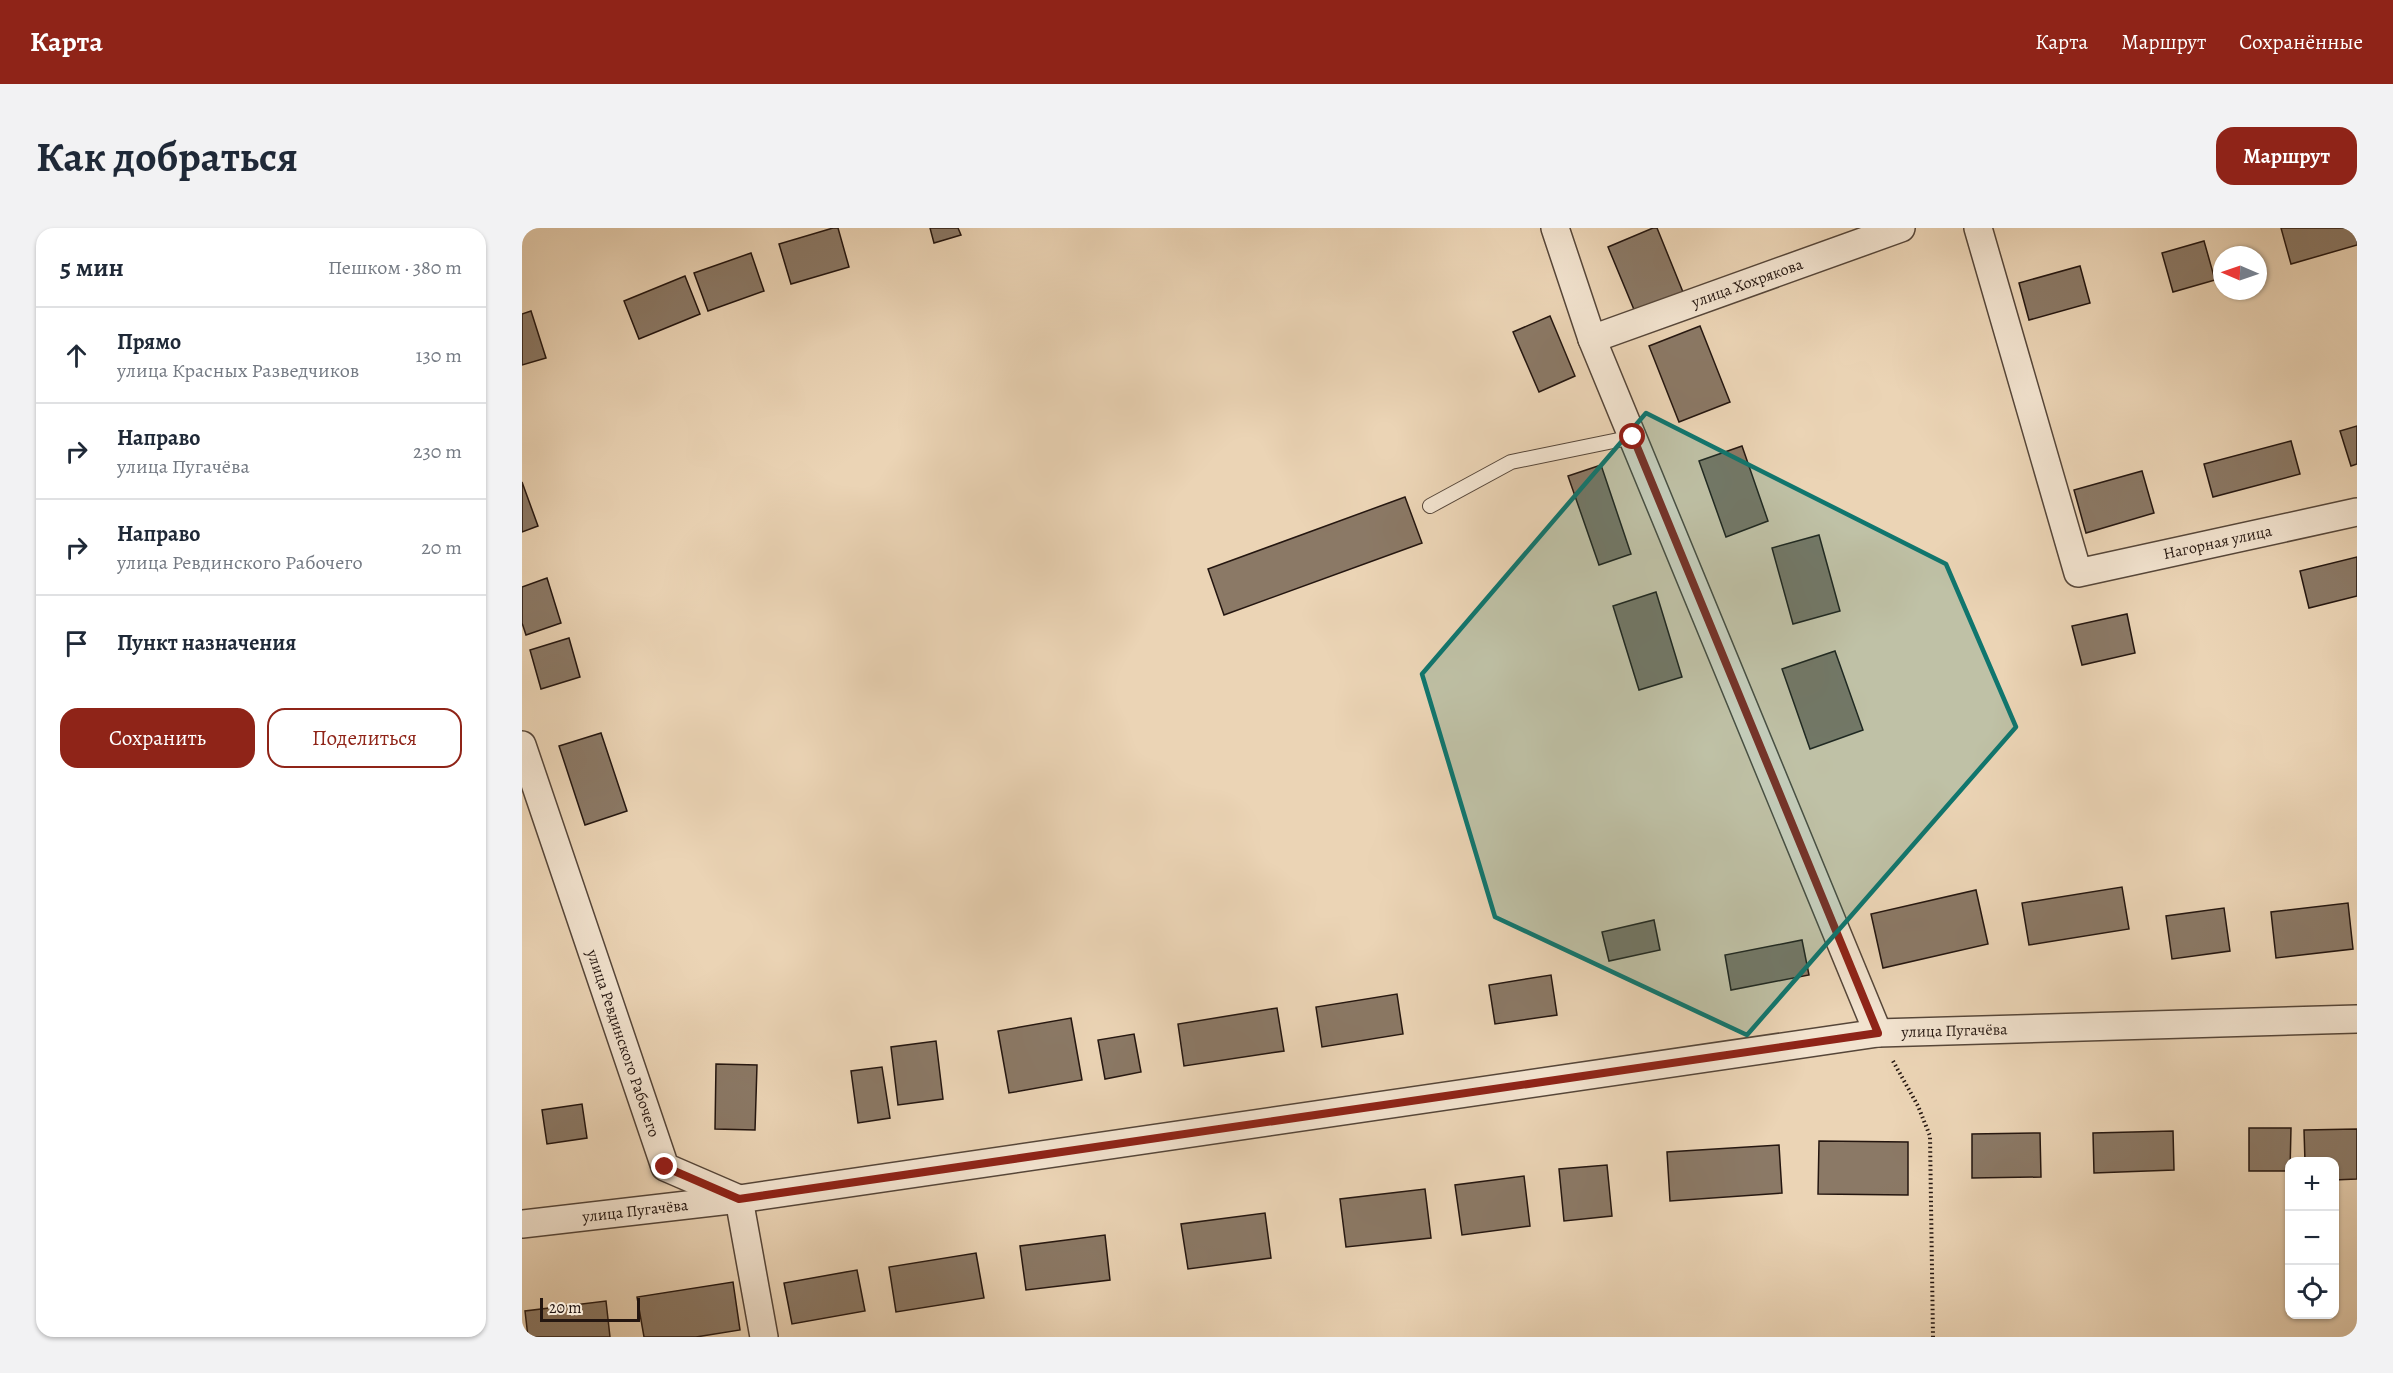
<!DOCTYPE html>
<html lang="ru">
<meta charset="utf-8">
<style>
body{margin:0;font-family:Alegreya,serif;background:#f2f2f3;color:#1f2937}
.controls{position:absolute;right:18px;bottom:18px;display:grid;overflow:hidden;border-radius:12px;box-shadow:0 2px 4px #0004}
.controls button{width:54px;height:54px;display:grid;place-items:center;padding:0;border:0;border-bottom:2px solid #e0e1e3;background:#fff;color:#1f2937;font:30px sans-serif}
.compass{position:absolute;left:1691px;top:18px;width:54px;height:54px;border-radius:50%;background:#fff;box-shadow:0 2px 4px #0004;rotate:272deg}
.scale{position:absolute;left:18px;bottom:15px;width:100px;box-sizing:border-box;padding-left:6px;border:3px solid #241610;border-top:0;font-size:16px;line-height:21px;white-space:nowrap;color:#241610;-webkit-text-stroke:4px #f2e3cf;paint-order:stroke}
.stop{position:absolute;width:18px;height:18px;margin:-14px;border:4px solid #8f2418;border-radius:50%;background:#fff}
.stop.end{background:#8f2418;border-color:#fff;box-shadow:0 2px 6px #0008}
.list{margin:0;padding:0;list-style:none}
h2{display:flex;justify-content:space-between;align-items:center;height:78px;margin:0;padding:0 24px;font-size:26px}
h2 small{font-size:20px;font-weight:400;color:#747a83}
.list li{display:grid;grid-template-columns:39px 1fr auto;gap:18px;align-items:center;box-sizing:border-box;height:96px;padding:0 24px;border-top:2px solid #e0e1e3}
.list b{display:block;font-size:22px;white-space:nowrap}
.list p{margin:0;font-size:20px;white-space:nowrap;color:#747a83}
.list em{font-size:20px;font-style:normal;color:#747a83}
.actions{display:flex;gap:12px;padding:18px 24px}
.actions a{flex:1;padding:14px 0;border:2px solid #8f2418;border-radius:18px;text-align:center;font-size:21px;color:#8f2418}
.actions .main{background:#8f2418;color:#fff}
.icon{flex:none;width:33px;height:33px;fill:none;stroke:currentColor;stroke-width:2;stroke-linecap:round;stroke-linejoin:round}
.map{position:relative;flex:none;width:1835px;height:1109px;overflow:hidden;border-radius:18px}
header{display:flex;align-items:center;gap:36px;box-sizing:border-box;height:84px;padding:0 30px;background:#8f2418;color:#fff}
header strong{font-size:28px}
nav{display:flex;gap:33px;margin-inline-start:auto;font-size:21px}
.intro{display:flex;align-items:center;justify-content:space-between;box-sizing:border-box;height:144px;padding:0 36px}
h1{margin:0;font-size:42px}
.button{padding:15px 27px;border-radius:18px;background:#8f2418;color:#fff;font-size:21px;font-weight:700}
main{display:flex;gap:36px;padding:0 36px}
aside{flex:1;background:#fff;border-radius:18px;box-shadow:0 2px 4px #0004}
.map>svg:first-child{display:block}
.building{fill:#8b7966;stroke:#241610;stroke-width:1.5}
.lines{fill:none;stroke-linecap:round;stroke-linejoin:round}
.service-casing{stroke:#564639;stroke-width:16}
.minor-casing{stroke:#564639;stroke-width:30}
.path{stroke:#241610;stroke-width:4;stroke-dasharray:1.5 3;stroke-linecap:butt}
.service{stroke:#f2e3cf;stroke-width:14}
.minor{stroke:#f2e3cf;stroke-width:27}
.route{stroke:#8f2418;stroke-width:8}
.marked{fill:#0f766e;fill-opacity:0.2;stroke:#0f766e;stroke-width:4.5;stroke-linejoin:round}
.labels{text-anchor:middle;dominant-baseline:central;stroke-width:6;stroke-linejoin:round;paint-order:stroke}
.street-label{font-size:16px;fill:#241610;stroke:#f2e3cf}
</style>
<header>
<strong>Карта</strong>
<nav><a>Карта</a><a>Маршрут</a><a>Сохранённые</a></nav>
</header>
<div class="intro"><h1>Как добраться</h1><a class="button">Маршрут</a></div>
<main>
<aside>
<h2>5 мин<small>Пешком · 380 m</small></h2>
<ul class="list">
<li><svg class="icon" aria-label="ahead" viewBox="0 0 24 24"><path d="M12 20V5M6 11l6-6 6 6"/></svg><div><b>Прямо</b><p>улица Красных Разведчиков</p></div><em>130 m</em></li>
<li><svg class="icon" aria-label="right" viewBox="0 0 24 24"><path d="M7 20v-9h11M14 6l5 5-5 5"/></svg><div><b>Направо</b><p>улица Пугачёва</p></div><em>230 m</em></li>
<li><svg class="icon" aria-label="right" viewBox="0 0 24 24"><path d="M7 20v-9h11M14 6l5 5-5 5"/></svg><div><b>Направо</b><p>улица Ревдинского Рабочего</p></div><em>20 m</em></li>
<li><svg class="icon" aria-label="arrive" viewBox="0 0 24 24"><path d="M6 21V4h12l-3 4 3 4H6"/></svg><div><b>Пункт назначения</b></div></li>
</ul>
<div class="actions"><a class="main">Сохранить</a><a>Поделиться</a></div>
</aside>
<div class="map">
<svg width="1835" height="1109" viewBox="0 0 1835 1109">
<rect width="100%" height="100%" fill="#ebd4b5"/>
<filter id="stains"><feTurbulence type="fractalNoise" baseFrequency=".00333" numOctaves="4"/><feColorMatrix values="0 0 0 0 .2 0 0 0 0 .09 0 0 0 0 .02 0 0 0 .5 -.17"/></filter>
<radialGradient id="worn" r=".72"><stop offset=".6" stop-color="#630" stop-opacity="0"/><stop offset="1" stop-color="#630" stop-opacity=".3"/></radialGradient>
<g class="building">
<path d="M 311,0 L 316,0 L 327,39 L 269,56 L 257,16 Z"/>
<path d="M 408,0 L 436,0 L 439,7 L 412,15 Z"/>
<path d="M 1131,0 L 1135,0 L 1161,64 L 1113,84 L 1086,19 Z"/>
<path d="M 1759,0 L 1834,0 L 1835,17 L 1769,36 Z"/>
<path d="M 1682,13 L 1693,52 L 1651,64 L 1640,25 Z"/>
<path d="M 229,25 L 242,63 L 186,83 L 172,45 Z"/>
<path d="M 1558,38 L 1568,75 L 1507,92 L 1497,55 Z"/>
<path d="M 163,48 L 178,86 L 117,111 L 102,73 Z"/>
<path d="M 9,83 L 24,130 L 0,137 L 0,86 Z"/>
<path d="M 1028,88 L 1053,148 L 1017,164 L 991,104 Z"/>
<path d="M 1178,98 L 1208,174 L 1157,194 L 1127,118 Z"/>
<path d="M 1835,198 L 1835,236 L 1829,238 L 1818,203 Z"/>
<path d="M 1769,213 L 1778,246 L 1691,269 L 1682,236 Z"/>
<path d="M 1220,218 L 1246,293 L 1204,309 L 1177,233 Z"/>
<path d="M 1079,237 L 1109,326 L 1077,337 L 1046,248 Z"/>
<path d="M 1620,243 L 1632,285 L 1564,305 L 1552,262 Z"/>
<path d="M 0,254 L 16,298 L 0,304 Z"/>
<path d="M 883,269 L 900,315 L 702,387 L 686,341 Z"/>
<path d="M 1297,307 L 1318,383 L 1271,396 L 1250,320 Z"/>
<path d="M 1835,329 L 1835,368 L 1787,380 L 1778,343 Z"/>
<path d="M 25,350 L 39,395 L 4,407 L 0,395 L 0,359 Z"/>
<path d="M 1134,364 L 1160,449 L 1117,462 L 1091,378 Z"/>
<path d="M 1605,386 L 1613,425 L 1560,437 L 1550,398 Z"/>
<path d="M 47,410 L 58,449 L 19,461 L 8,422 Z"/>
<path d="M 1313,423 L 1341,502 L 1288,521 L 1260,441 Z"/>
<path d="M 79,505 L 105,583 L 63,597 L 37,518 Z"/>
<path d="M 1600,659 L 1607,701 L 1507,717 L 1500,675 Z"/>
<path d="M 1454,662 L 1466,716 L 1361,740 L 1349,686 Z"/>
<path d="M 1826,675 L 1831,721 L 1754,730 L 1749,684 Z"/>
<path d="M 1702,680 L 1708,723 L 1650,731 L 1644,688 Z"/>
<path d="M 1132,692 L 1138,722 L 1087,733 L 1080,704 Z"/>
<path d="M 1280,712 L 1287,747 L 1209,762 L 1203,727 Z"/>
<path d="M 1029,747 L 1035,787 L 973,796 L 967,757 Z"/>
<path d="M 875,766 L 881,806 L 800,819 L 794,779 Z"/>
<path d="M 755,780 L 762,823 L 662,838 L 656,796 Z"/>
<path d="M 549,790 L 560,852 L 487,865 L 476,803 Z"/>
<path d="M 612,806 L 619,844 L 583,851 L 576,812 Z"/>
<path d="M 414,813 L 421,871 L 376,877 L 369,819 Z"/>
<path d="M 194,836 L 235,837 L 233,902 L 193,901 Z"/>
<path d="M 360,839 L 368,890 L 336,895 L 329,843 Z"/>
<path d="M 60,876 L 65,910 L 25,916 L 20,882 Z"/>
<path d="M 1727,900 L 1769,900 L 1768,943 L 1727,943 Z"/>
<path d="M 1835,901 L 1835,951 L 1812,952 L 1812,934 L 1783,934 L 1782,902 Z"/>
<path d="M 1651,903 L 1652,942 L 1572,945 L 1571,905 Z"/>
<path d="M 1518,905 L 1519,949 L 1450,950 L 1450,906 Z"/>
<path d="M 1297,913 L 1386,914 L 1386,967 L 1296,966 Z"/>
<path d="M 1257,917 L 1260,965 L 1148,973 L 1145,924 Z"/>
<path d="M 1085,937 L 1090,988 L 1042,993 L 1037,941 Z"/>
<path d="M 1002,948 L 1008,998 L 940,1007 L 933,957 Z"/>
<path d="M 903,961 L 909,1010 L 824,1019 L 818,971 Z"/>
<path d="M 743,985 L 749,1030 L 666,1041 L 659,996 Z"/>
<path d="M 583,1007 L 588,1052 L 504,1062 L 498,1018 Z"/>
<path d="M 454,1025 L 462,1070 L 374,1084 L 367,1039 Z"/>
<path d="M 335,1042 L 343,1083 L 270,1096 L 262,1055 Z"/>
<path d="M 211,1054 L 218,1102 L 174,1109 L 122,1109 L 115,1069 Z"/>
<path d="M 84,1073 L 88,1109 L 6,1109 L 3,1083 Z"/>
</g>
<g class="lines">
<g class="service-casing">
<path id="service" d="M 908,278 L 989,234 L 1111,209"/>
</g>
<g class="minor-casing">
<g id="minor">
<path d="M 1033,0 L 1070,111 L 1356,805"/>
<path id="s1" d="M 1456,0 L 1556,345 L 1835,284"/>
<path id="s2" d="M 1070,111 L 1379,0"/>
<path id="s3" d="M 0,517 L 143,939 L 217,971 L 242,1109"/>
<path id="s4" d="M 0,996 L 217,971 L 1356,805 L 1835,791"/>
</g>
</g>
<path class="path" d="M 1371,833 L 1396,878 L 1408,908 L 1411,1109"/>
<use href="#service" class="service"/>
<use href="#minor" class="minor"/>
</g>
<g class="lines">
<path class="route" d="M 143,939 L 217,971 L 1356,805 L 1111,209"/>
</g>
<path class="marked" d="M 1124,185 L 1424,336 L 1494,499 L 1225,807 L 973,689 L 900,446 Z"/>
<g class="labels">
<g class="street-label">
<text stroke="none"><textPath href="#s2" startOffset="165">улица Хохрякова</textPath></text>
<text stroke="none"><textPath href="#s1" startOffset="502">Нагорная улица</textPath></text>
<text stroke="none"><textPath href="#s4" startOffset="1446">улица Пугачёва</textPath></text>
<text stroke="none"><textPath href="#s3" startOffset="315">улица Ревдинского Рабочего</textPath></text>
<text stroke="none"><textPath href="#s4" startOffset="114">улица Пугачёва</textPath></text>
</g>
</g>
<rect width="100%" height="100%" filter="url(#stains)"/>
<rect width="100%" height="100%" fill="url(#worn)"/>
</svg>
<div class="controls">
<button>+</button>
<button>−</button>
<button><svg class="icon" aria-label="locate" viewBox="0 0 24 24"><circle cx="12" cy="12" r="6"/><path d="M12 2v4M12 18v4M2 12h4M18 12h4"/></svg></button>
</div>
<svg class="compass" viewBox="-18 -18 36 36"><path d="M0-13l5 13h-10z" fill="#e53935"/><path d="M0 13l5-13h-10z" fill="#747a83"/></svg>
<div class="scale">20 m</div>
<div class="stop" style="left:1111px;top:209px"></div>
<div class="stop end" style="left:143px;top:939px"></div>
</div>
</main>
